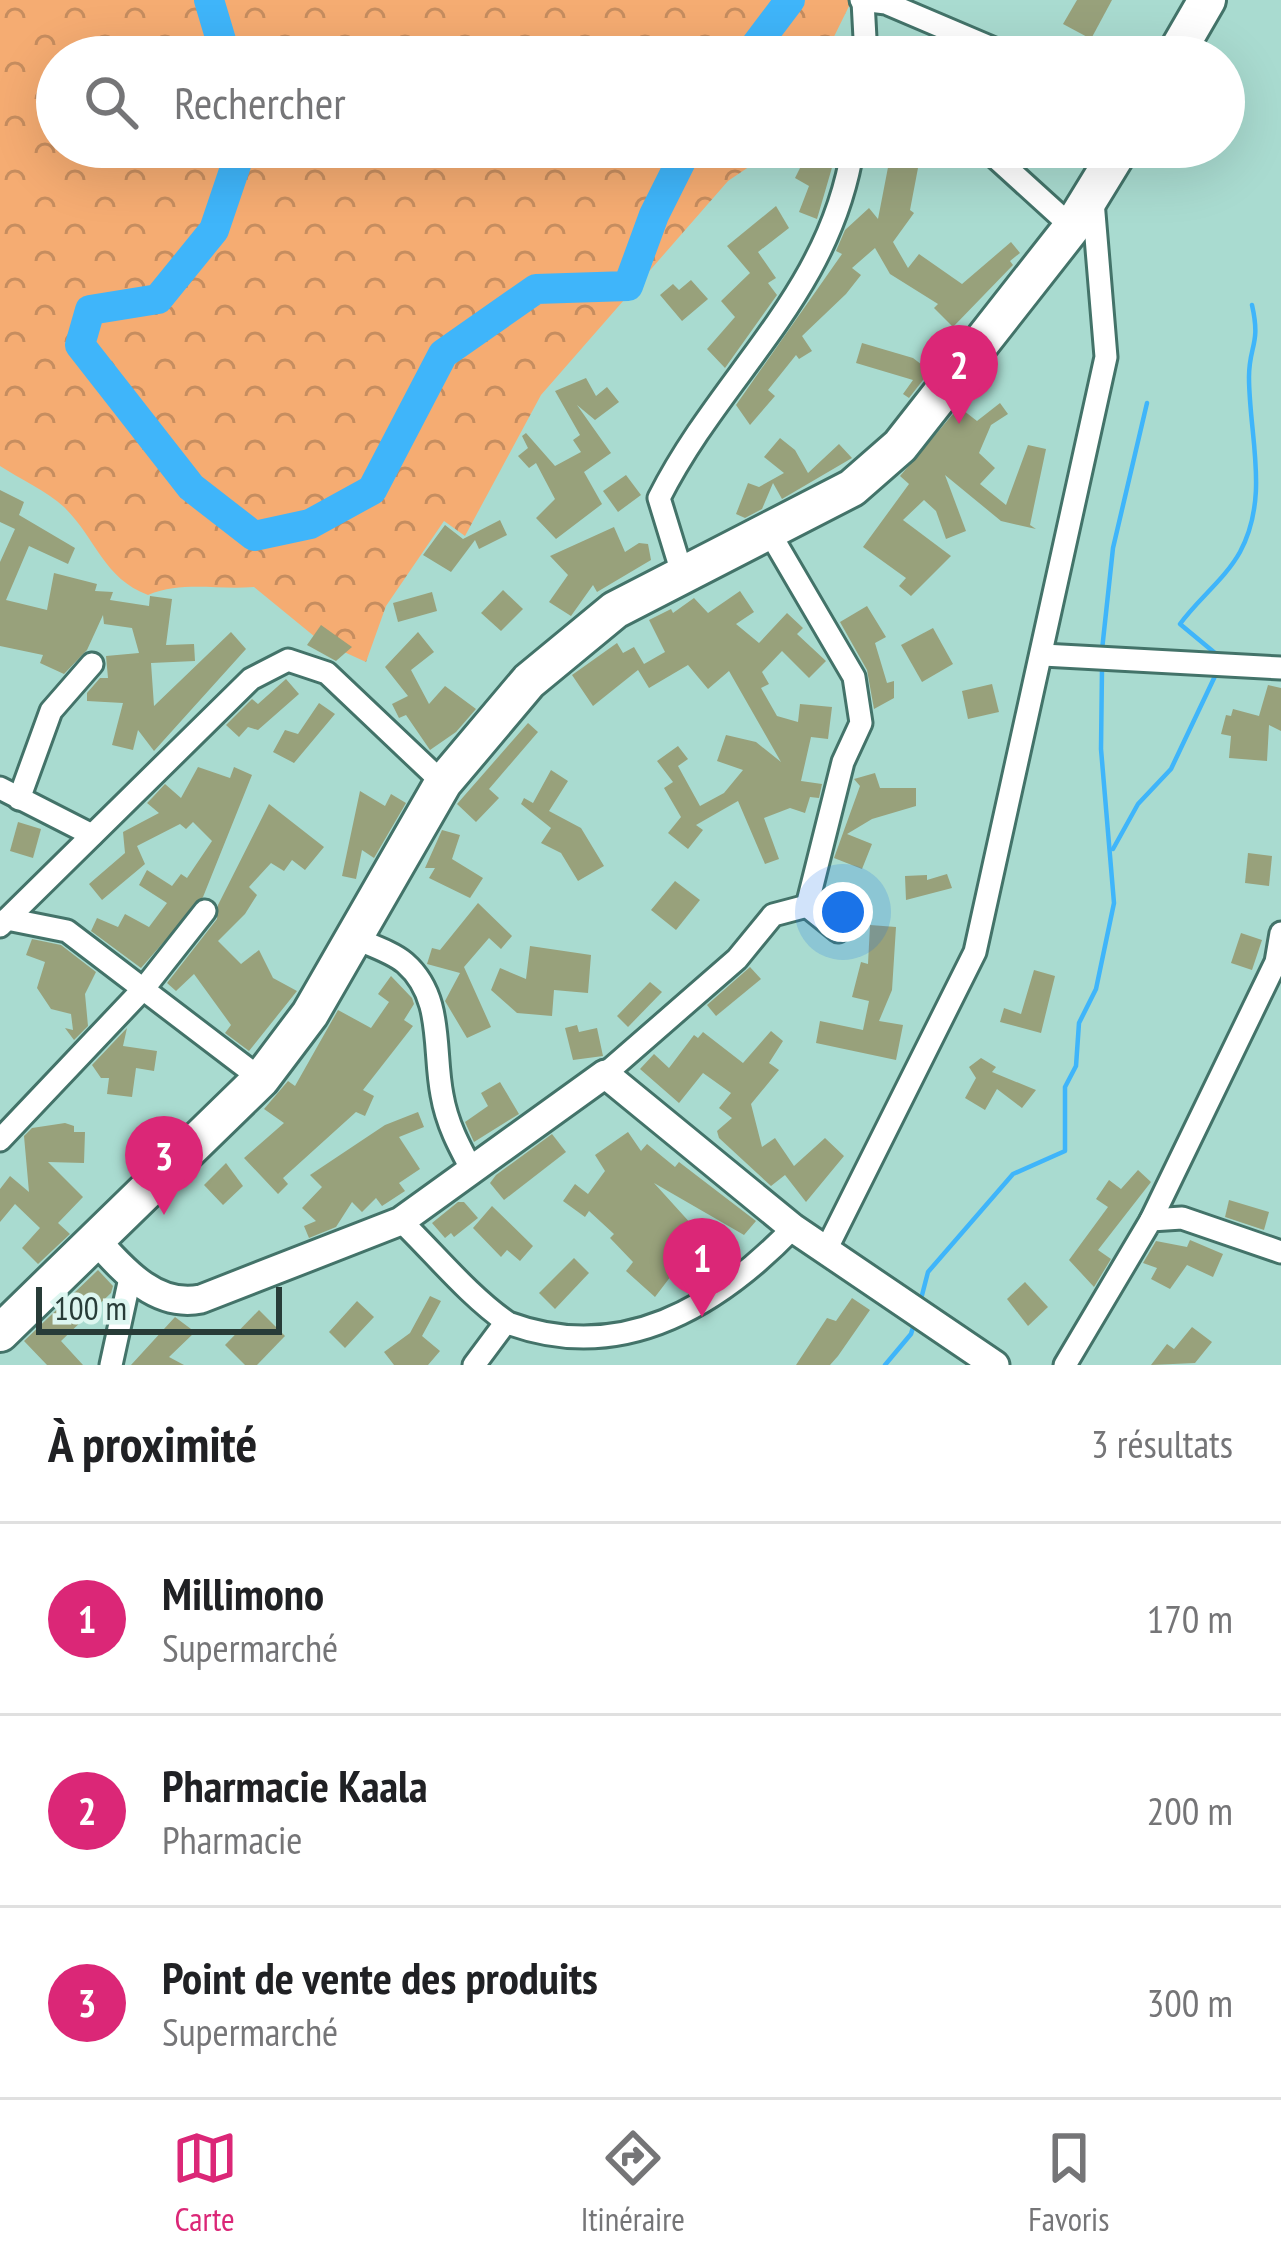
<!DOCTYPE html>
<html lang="fr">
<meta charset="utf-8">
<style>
body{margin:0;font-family:"PT Sans Narrow",sans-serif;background:#f2f2f2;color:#202124}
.scale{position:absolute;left:36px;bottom:30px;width:246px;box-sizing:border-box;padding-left:12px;border:6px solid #283c38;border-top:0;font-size:33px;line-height:42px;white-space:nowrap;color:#283c38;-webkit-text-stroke:9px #ddf6f0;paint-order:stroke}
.you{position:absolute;left:843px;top:912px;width:42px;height:42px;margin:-30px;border:9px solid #fff;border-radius:50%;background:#1a73e8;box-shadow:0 0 0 18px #1a73e833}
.badge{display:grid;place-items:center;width:78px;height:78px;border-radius:50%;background:#db2777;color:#fff;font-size:39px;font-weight:700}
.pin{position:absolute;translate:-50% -99px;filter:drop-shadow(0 3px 6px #0008)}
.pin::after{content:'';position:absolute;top:63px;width:42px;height:36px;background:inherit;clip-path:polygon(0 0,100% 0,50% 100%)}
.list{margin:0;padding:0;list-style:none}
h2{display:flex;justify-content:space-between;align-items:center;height:156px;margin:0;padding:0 48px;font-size:51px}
h2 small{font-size:39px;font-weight:400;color:#757577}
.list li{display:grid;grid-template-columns:78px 1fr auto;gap:36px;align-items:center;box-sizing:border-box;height:192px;padding:0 48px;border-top:3px solid #e0e0e0}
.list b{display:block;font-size:45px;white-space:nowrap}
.list p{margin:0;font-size:39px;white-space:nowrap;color:#757577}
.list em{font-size:39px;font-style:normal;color:#757577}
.icon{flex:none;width:66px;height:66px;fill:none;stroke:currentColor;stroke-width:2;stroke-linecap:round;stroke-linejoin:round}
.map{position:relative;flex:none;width:1281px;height:1365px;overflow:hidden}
.search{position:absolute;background:#fff;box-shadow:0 12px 48px #0002;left:36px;right:36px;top:36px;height:132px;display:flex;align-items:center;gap:30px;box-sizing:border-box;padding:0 42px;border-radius:66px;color:#757577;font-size:45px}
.sheet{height:732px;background:#fff}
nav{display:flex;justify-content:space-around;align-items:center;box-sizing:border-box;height:168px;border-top:3px solid #e0e0e0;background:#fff;font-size:33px;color:#757577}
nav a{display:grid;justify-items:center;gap:6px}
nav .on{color:#db2777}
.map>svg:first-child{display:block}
.forest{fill:url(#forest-crowns)}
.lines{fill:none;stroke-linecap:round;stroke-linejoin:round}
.stream{stroke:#3fb5fa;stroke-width:4.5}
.river{stroke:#3fb5fa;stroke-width:30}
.building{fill:#98a17b}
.street-casing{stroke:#437369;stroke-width:27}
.secondary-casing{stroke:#437369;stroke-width:33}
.highway-casing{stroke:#437369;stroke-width:42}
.street{stroke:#fff;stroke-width:21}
.secondary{stroke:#fff;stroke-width:27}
.highway{stroke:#fff;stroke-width:36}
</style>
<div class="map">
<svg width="1281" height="1365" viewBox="0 0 1281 1365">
<defs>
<pattern id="forest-crowns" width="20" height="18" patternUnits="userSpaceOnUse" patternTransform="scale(3)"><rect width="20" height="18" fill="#f5ac72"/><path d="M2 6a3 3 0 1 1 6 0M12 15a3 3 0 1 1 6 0" fill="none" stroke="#c68d5f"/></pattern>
</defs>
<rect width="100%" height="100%" fill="#a9dbd0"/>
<path class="forest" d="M 0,0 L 852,0 L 824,57 L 57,57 L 57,147 L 768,147 L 762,158 L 728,181 L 541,395 L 465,536 L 444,521 L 386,606 L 366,662 L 320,641 L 254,587 C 215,590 183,581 148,595 C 103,578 96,538 64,507 C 47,491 20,479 0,466 Z"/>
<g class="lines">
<g class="stream">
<path d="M 1102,650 L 1113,548 L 1147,403"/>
<path d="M 1221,658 L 1180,624 C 1198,599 1225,579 1240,552 C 1270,496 1249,436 1249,377 C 1249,345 1261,345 1252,305"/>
<path d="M 1113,849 L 1138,804 L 1171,769 L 1216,674"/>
<path d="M 921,1299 L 928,1272 L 1013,1174 L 1065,1151 L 1065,1087 L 1076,1066 L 1079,1023 L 1096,989 L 1114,903 L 1101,749 L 1102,668"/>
<path d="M 885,1365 L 911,1334 L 915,1321"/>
</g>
<g class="river">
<path d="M 209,0 L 226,57"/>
<path d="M 747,57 L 790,0"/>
<path d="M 242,147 L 214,230 L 158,299 L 90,310 L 80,345 L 191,487 L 254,536 L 310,524 L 372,490 L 443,354 L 536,289 L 628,286 L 654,215 L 688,147"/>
</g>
</g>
<g class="building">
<path d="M 1077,0 L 1112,0 L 1091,39 L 1063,24 Z"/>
<path d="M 817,147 L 838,147 L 817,219 L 799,212 L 809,186 L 795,178 L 803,162 L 812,167 Z"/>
<path d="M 902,147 L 922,147 L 910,210 L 914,213 L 893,242 L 908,268 L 919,254 L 962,284 L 1011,242 L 1020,253 L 1010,261 L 1013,265 L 953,327 L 934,308 L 938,304 L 890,274 L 875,248 L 852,268 L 861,275 L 846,294 L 802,336 L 812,351 L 799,359 L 796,355 L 768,390 L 775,396 L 750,425 L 736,405 L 842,254 L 836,251 L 845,230 L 869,208 L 878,219 L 890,157 L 898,158 Z"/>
<path d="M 776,206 L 789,228 L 758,252 L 776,278 L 768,283 L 777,295 L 725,368 L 707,349 L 735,317 L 721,301 L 750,273 L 727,246 Z"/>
<path d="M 691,280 L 708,299 L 682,321 L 660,295 L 673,284 L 679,290 Z"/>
<path d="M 862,343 L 913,358 L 930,371 L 909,398 L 903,394 L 913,380 L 856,363 Z"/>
<path d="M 586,378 L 596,396 L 607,387 L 619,402 L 595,420 L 577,405 L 611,453 L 584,472 L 602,504 L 556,539 L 536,518 L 555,499 L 536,463 L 529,468 L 518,456 L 528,448 L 522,436 L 526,433 L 555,466 L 581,452 L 573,440 L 580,435 L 555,391 Z"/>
<path d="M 1000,403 L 1008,414 L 991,425 L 979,453 L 995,468 L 980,484 L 1006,505 L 1028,445 L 1046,449 L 1030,525 L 1036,529 L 1001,521 L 945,475 L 966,531 L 946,539 L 936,511 L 924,500 L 903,520 L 951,556 L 911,596 L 899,586 L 906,578 L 863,547 L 909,484 L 900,476 L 959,407 L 977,421 Z"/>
<path d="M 780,438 L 795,450 L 808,473 L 839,444 L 852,458 L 782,499 L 773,483 L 762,509 L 745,518 L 736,514 L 748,483 L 759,487 L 784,473 L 764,457 Z"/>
<path d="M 626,475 L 641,495 L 618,512 L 603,491 Z"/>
<path d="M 0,490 L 24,502 L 19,515 L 75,548 L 68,564 L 29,546 L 6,600 L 47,610 L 54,573 L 97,584 L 95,591 L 113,592 L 110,600 L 149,606 L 150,596 L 172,599 L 166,645 L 194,644 L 195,661 L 151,663 L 154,706 L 231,632 L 246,649 L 154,751 L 138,730 L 133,750 L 112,745 L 123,703 L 87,701 L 87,693 L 100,678 L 108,678 L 106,656 L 139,653 L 132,628 L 104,624 L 103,615 L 87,650 L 64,674 L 40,663 L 43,655 L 0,646 L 0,562 L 15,529 L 0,522 Z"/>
<path d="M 500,520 L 507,535 L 479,549 L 475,540 L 451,572 L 423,555 L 445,525 L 463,539 Z"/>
<path d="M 614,527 L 625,552 L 639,543 L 648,544 L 651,560 L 597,592 L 593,585 L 571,616 L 549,602 L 568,575 L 550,556 Z"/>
<path d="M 503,590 L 523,609 L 501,631 L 481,613 Z"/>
<path d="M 740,591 L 754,612 L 736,624 L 759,643 L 787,613 L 803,628 L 797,634 L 826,661 L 809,678 L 782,651 L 762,672 L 769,684 L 761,688 L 777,716 L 798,722 L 800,704 L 832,707 L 828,739 L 811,737 L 801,781 L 822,784 L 819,798 L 810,797 L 805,813 L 790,808 L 764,818 L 779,859 L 765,864 L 738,801 L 696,825 L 703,830 L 688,849 L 668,833 L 681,817 L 664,788 L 673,782 L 657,761 L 678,746 L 688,759 L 678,766 L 700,806 L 724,793 L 743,770 L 717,761 L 726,735 L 756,742 L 781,762 L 729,671 L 708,689 L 688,665 L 649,688 L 638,670 L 593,706 L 572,675 L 617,643 L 623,653 L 634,647 L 644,664 L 665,652 L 649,620 L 671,609 L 673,613 L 694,598 L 708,613 Z"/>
<path d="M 432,592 L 437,611 L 398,622 L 393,603 Z"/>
<path d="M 867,606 L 886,637 L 875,643 L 887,683 L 894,681 L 894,698 L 874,709 L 867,670 L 840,622 Z"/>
<path d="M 321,625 L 352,647 L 336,661 L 307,645 Z"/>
<path d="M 933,628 L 953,664 L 922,682 L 901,645 Z"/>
<path d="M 418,632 L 434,652 L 411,670 L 429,704 L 445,686 L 476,709 L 456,732 L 430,750 L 406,715 L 399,718 L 392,704 L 408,696 L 385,667 Z"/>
<path d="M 286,679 L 299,694 L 258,730 L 248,727 L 239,737 L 226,725 L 252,699 L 258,704 Z"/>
<path d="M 992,684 L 999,712 L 968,719 L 962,691 Z"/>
<path d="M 1268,685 L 1281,688 L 1281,731 L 1269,725 L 1267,761 L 1229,758 L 1231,736 L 1221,734 L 1226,715 L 1231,716 L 1233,709 L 1259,716 Z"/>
<path d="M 319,703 L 335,714 L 294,763 L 273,752 L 285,730 L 298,734 Z"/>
<path d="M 528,723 L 538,732 L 489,789 L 499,798 L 476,822 L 457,804 Z"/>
<path d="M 198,767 L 230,778 L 234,767 L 252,775 L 203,897 L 141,968 L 91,931 L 97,918 L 118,927 L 125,914 L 149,927 L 167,903 L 139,885 L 147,870 L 172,886 L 181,874 L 187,878 L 212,841 L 193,822 L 186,829 L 180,824 L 137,846 L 145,864 L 102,900 L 89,884 L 125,853 L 123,832 L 159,813 L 147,803 L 152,798 L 165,784 L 181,798 Z"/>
<path d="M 551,770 L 568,781 L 549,811 L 581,828 L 604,866 L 578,881 L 561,853 L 541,843 L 551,828 L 521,804 L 524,798 L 533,803 Z"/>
<path d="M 875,773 L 880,788 L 916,788 L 916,806 L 872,819 L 847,834 L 872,844 L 862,869 L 834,858 L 860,786 L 854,779 Z"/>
<path d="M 360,791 L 385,806 L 391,794 L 406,803 L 374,858 L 362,850 L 356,879 L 342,876 Z"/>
<path d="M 269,804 L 324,847 L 305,870 L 292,860 L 284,871 L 271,863 L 249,887 L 257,895 L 245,914 L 218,941 L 241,964 L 259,950 L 273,978 L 297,991 L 249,1051 L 225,1033 L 231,1025 L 194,974 L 176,991 L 167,983 L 217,919 L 218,905 Z"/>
<path d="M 18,822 L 41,829 L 33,858 L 10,851 Z"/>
<path d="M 442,830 L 460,835 L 452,859 L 483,878 L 470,898 L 429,878 L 435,868 L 425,868 Z"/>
<path d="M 1248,853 L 1272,856 L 1269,886 L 1245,883 Z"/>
<path d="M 947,874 L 952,888 L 906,900 L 905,876 L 927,875 L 927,880 Z"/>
<path d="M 675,881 L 700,900 L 676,930 L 651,910 Z"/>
<path d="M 478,903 L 512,936 L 501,949 L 489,938 L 464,967 L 491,1027 L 467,1038 L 445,1001 L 460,973 L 427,964 L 432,948 L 440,950 Z"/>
<path d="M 870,925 L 896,927 L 892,990 L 879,1021 L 903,1025 L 896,1060 L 816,1043 L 820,1021 L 863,1030 L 869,1001 L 852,997 L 861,962 L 868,964 Z"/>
<path d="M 1241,933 L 1262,940 L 1252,970 L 1231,963 Z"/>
<path d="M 32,939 L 61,945 L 96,972 L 85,994 L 88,1026 L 74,1040 L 65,1028 L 73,1030 L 71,1014 L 51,1009 L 37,988 L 45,962 L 26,955 Z"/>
<path d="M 530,946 L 591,955 L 588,993 L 554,990 L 552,1016 L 517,1013 L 491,990 L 500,968 L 526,979 Z"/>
<path d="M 750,967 L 761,979 L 716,1016 L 707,1005 Z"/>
<path d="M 1034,970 L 1055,976 L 1041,1033 L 1000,1022 L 1004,1008 L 1021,1014 Z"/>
<path d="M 391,976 L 412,998 L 414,1004 L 404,1020 L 413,1026 L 363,1090 L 374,1096 L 365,1116 L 356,1112 L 283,1178 L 288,1184 L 278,1194 L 244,1158 L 284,1123 L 264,1109 L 288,1081 L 295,1086 L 338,1010 L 371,1028 L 389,1002 L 378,994 Z"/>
<path d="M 650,982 L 662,992 L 628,1027 L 617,1016 Z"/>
<path d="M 577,1025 L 579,1032 L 597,1028 L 603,1056 L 573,1060 L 565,1028 Z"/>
<path d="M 127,1028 L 123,1046 L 157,1051 L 154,1071 L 136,1068 L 132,1097 L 107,1094 L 109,1078 L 101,1078 L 92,1065 Z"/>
<path d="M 771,1031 L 783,1041 L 769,1063 L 779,1070 L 751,1104 L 762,1147 L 775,1138 L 794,1166 L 825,1138 L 844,1156 L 806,1202 L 785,1175 L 771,1186 L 719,1138 L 717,1131 L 732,1118 L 719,1108 L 731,1093 L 703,1073 L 679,1103 L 640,1069 L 654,1054 L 669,1068 L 694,1035 L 698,1038 L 703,1032 L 743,1063 Z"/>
<path d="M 981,1058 L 996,1067 L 992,1072 L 1036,1090 L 1022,1108 L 997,1089 L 985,1110 L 965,1098 L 976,1078 L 969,1067 Z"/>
<path d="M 500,1082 L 519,1114 L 474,1142 L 465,1122 L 488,1106 L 481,1093 Z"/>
<path d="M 418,1112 L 424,1127 L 399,1137 L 420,1169 L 399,1183 L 405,1191 L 382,1206 L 376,1198 L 362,1212 L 352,1202 L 336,1227 L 309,1238 L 304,1226 L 316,1221 L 302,1208 L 322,1187 L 310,1175 L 385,1125 Z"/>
<path d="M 65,1123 L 74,1126 L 74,1132 L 85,1132 L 84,1163 L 48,1162 L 83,1197 L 58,1223 L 70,1234 L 38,1264 L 22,1248 L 40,1228 L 15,1204 L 0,1222 L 0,1189 L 10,1176 L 29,1192 L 24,1136 L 32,1128 Z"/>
<path d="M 628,1132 L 641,1151 L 647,1144 L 675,1167 L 679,1162 L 756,1221 L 744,1235 L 654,1183 L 693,1226 L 682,1236 L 724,1263 L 693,1290 L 671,1276 L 655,1297 L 626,1271 L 633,1262 L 610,1238 L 614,1234 L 589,1211 L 585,1217 L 563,1201 L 575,1184 L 588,1194 L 605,1171 L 595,1155 Z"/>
<path d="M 552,1134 L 566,1152 L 504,1200 L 490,1183 L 496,1175 Z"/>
<path d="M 226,1163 L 243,1186 L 223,1205 L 204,1185 Z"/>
<path d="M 1138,1170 L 1151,1182 L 1098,1250 L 1111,1259 L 1094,1287 L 1069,1260 L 1108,1207 L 1096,1199 L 1109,1180 L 1121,1189 Z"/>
<path d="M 1229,1200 L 1269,1212 L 1264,1230 L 1225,1217 Z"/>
<path d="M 458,1202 L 464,1202 L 478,1218 L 454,1237 L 451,1233 L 445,1238 L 432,1223 Z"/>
<path d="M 492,1206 L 533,1246 L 520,1261 L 507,1250 L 501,1257 L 473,1228 Z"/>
<path d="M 1190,1240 L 1223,1254 L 1213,1277 L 1187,1265 L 1170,1289 L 1151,1279 L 1157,1268 L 1143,1263 L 1156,1241 L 1187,1247 Z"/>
<path d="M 574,1258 L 589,1273 L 555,1309 L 539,1293 Z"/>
<path d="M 98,1270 L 113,1286 L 111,1293 L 61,1341 L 83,1365 L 47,1365 L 24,1341 Z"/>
<path d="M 1025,1282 L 1048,1307 L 1028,1326 L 1007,1299 Z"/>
<path d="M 430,1296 L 441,1301 L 422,1336 L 440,1351 L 428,1365 L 394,1365 L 384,1352 L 410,1333 Z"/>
<path d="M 852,1298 L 870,1310 L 838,1356 L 830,1365 L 796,1365 L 827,1318 L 836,1321 Z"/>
<path d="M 357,1301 L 374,1317 L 345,1348 L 329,1332 Z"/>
<path d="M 259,1310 L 285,1336 L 257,1365 L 245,1365 L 225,1345 Z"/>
<path d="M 175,1317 L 195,1332 L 169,1357 L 184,1365 L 131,1365 Z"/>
<path d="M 1192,1327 L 1212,1342 L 1195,1363 L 1151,1365 L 1167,1344 L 1174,1349 Z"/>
</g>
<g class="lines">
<g class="street-casing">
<g id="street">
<path d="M 861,0 L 886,3 L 1013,57"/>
<path d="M 863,1 L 866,57"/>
<path d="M 984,147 L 1072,227"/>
<path d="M 768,530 L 854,677 L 861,723 L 843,762 L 807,906"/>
<path d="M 682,573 L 659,498 C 722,373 830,295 853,147"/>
<path d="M 1043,655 L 1281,668"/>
<path d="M 0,788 L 92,835"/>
<path d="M 19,799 L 51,711 L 92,664"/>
<path d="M 7,919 L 67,931 L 261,1079"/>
<path d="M 0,926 L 251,679 L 288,660 L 327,673 L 443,783"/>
<path d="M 354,938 C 370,945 392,952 405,963 C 444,997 433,1050 442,1095 C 447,1124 459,1146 473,1172"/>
<path d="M 605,1074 L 737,959 L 773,915 L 807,906 L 838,931"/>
<path d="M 0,1140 L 145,987 L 205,911"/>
<path d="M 1151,1220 L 1276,962 L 1281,933"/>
<path d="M 401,1221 C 435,1254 469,1296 508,1323 C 621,1365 717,1307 793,1228"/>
<path d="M 826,1250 L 975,952 L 1106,357 L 1093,201"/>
<path d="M 111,1365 L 130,1278"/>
<path d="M 474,1365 L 506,1322"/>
<path d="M 1065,1365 L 1151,1220 L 1182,1218 L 1281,1252"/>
</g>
</g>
<g class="secondary-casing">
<path id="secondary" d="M 98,1242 C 125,1272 157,1308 201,1299 L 401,1221 L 605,1074 L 793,1228 L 995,1365"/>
</g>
<g class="highway-casing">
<g id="highway">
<path d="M 1174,57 L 1207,0"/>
<path d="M 0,1333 L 261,1079 L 310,1014 L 443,783 L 529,681 L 615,610 L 852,488 L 900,446 L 1072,227 L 1121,147"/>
</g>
</g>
<use href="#street" class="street"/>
<use href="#secondary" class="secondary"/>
<use href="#highway" class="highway"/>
</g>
</svg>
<div class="scale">100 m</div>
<div class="you"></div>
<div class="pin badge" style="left:702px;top:1317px">1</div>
<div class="pin badge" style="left:959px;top:424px">2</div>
<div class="pin badge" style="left:164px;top:1215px">3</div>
<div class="search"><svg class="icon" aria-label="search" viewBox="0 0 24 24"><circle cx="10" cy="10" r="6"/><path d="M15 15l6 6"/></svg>Rechercher</div>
</div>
<section class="sheet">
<h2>À proximité<small>3 résultats</small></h2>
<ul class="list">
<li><span class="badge">1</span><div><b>Millimono</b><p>Supermarché</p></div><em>170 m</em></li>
<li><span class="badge">2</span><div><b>Pharmacie Kaala</b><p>Pharmacie</p></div><em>200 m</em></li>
<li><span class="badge">3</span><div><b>Point de vente des produits</b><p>Supermarché</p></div><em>300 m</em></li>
</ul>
</section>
<nav>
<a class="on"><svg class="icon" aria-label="map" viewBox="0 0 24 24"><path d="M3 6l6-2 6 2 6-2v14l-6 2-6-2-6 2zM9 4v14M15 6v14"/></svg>Carte</a>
<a><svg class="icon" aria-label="directions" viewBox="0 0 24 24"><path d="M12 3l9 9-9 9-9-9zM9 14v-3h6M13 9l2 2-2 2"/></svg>Itinéraire</a>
<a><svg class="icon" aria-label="saved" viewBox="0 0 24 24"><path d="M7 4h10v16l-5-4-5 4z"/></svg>Favoris</a>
</nav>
